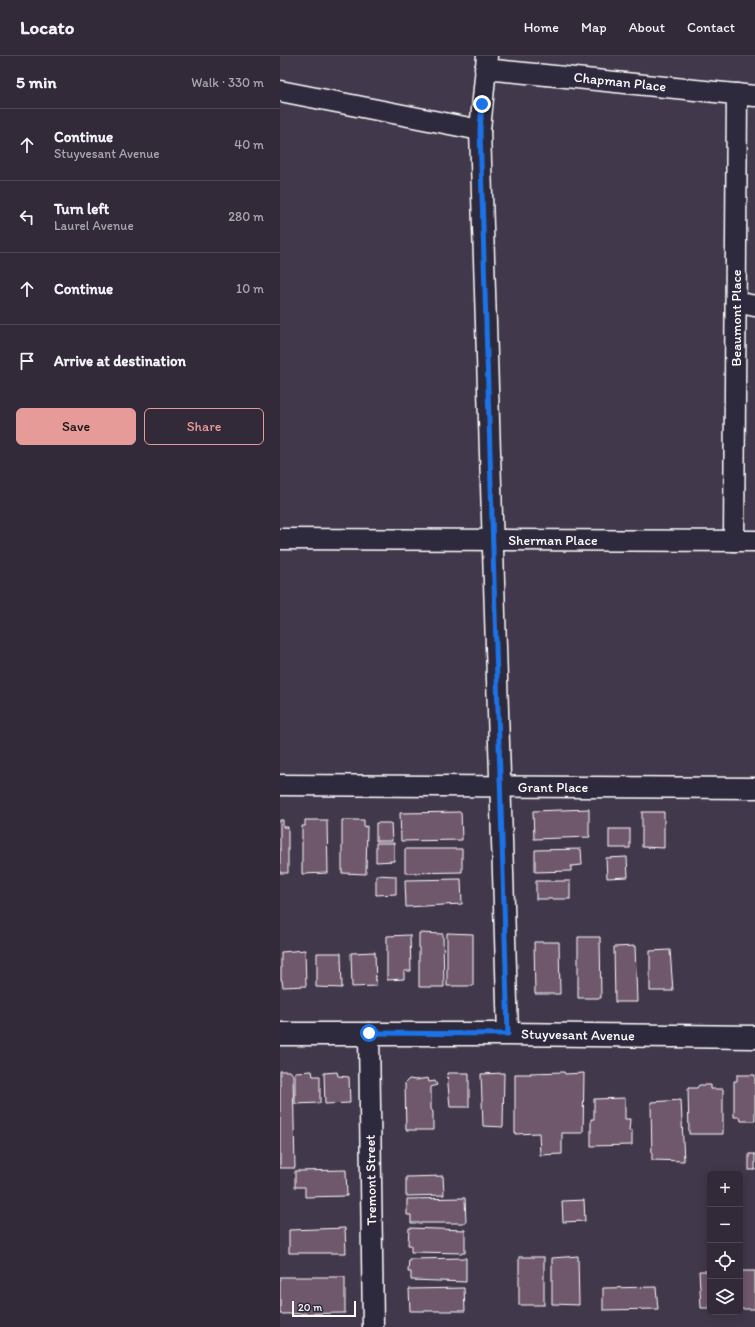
<!DOCTYPE html>
<meta charset="utf-8">
<style>
body{margin:0;font-family:Itim,sans-serif;background:#3a3240;color:#f1f3f6}
.controls{position:absolute;right:12px;bottom:12px;display:grid;overflow:hidden;border-radius:6px;box-shadow:0 2px 10px #0003}
.controls button{width:36px;height:36px;display:grid;place-items:center;padding:0;border:0;border-bottom:1px solid #4d4653;background:#322a38;color:#f1f3f6;font:20px sans-serif}
.scale{position:absolute;left:12px;bottom:10px;width:64px;box-sizing:border-box;padding-left:4px;border:2px solid #fff;border-top:0;font-size:11px;line-height:14px;white-space:nowrap;color:#fff;-webkit-text-stroke:3px #2f2a3d;paint-order:stroke}
.stop{position:absolute;width:12px;height:12px;margin:-9px;border:3px solid #1a73e8;border-radius:50%;background:#fff}
.stop.end{background:#1a73e8;border-color:#fff;box-shadow:0 1px 4px #0008}
.list{margin:0;padding:0;list-style:none}
h2{display:flex;justify-content:space-between;align-items:center;height:52px;margin:0;padding:0 16px;font-size:17px}
h2 small{font-size:13px;font-weight:400;color:#a8a7ae}
.list li{display:grid;grid-template-columns:26px 1fr auto;gap:12px;align-items:center;box-sizing:border-box;height:72px;padding:0 16px;border-top:1px solid #4d4653}
.list b{display:block;font-size:15px;white-space:nowrap}
.list p{margin:0;font-size:13px;white-space:nowrap;color:#a8a7ae}
.list em{font-size:13px;font-style:normal;color:#a8a7ae}
.actions{display:flex;gap:8px;padding:12px 16px}
.actions a{flex:1;padding:9px 0;border:1px solid #e69b98;border-radius:6px;text-align:center;font-size:14px;color:#e69b98}
.actions .main{background:#e69b98;color:#111}
.icon{flex:none;width:22px;height:22px;fill:none;stroke:currentColor;stroke-width:2;stroke-linecap:round;stroke-linejoin:round}
.map{position:relative;flex:none;width:475px;height:1271px;overflow:hidden}
header{display:flex;align-items:center;gap:24px;box-sizing:border-box;height:56px;padding:0 20px;background:#322a38;border-bottom:1px solid #4d4653}
header strong{font-size:19px}
nav{display:flex;gap:22px;margin-inline-start:auto;font-size:14px}
main{display:flex}
aside{flex:1;background:#322a38}
.map>svg:first-child{display:block}
.building{fill:#70596c;stroke:#fff}
.lines{fill:none;stroke-linecap:round;stroke-linejoin:round}
.street-casing{stroke:#fff;stroke-width:23}
.secondary-casing{stroke:#fff;stroke-width:25}
.street{stroke:#2f2a3d;stroke-width:20}
.secondary{stroke:#2f2a3d;stroke-width:22}
.route{stroke:#1a73e8;stroke-width:5}
.labels{text-anchor:middle;dominant-baseline:central;stroke-width:3;stroke-linejoin:round;paint-order:stroke}
.street-label{font-size:14px;fill:#fff;stroke:#2f2a3d}
</style>
<header>
<strong>Locato</strong>
<nav><a>Home</a><a>Map</a><a>About</a><a>Contact</a></nav>
</header>
<main>
<aside>
<h2>5 min<small>Walk · 330 m</small></h2>
<ul class="list">
<li><svg class="icon" aria-label="ahead" viewBox="0 0 24 24"><path d="M12 20V5M6 11l6-6 6 6"/></svg><div><b>Continue</b><p>Stuyvesant Avenue</p></div><em>40 m</em></li>
<li><svg class="icon" aria-label="left" viewBox="0 0 24 24"><path d="M17 20v-9H6M10 6l-5 5 5 5"/></svg><div><b>Turn left</b><p>Laurel Avenue</p></div><em>280 m</em></li>
<li><svg class="icon" aria-label="ahead" viewBox="0 0 24 24"><path d="M12 20V5M6 11l6-6 6 6"/></svg><div><b>Continue</b></div><em>10 m</em></li>
<li><svg class="icon" aria-label="arrive" viewBox="0 0 24 24"><path d="M6 21V4h12l-3 4 3 4H6"/></svg><div><b>Arrive at destination</b></div></li>
</ul>
<div class="actions"><a class="main">Save</a><a>Share</a></div>
</aside>
<div class="map">
<svg width="475" height="1271" viewBox="0 0 475 1271">
<rect width="100%" height="100%" fill="#42384b"/>
<filter id="ink" filterUnits="userSpaceOnUse"><feTurbulence type="fractalNoise" baseFrequency=".025" numOctaves="2"/><feDisplacementMap in="SourceGraphic" scale="8" xChannelSelector="R" yChannelSelector="G"/><feConvolveMatrix kernelMatrix="1 2 1 2 8 2 1 2 1" color-interpolation-filters="sRGB"/></filter>
<g filter="url(#ink)">
<g class="building">
<path d="M 309,753 L 309,778 L 310,781 L 254,783 L 253,755 Z"/>
<path d="M 181,756 L 182,784 L 121,785 L 120,757 Z"/>
<path d="M 362,756 L 384,756 L 384,792 L 362,791 Z"/>
<path d="M 0,764 L 3,764 L 3,771 L 8,771 L 8,817 L 0,817 Z"/>
<path d="M 25,764 L 47,764 L 48,817 L 22,818 L 22,770 L 25,770 Z"/>
<path d="M 62,764 L 84,764 L 84,771 L 87,770 L 86,818 L 62,817 Z"/>
<path d="M 96,767 L 111,767 L 112,785 L 96,785 Z"/>
<rect x="329" y="773" width="21" height="19"/>
<path d="M 96,787 L 114,787 L 114,805 L 96,806 Z"/>
<path d="M 125,793 L 182,793 L 182,816 L 125,817 Z"/>
<path d="M 301,793 L 302,809 L 291,810 L 291,815 L 255,816 L 255,794 Z"/>
<path d="M 347,801 L 348,821 L 327,822 L 326,802 Z"/>
<path d="M 96,819 L 116,820 L 116,838 L 96,839 Z"/>
<path d="M 181,823 L 182,848 L 126,851 L 125,824 Z"/>
<rect x="256" y="825" width="34" height="18"/>
<path d="M 139,877 L 163,878 L 164,931 L 139,931 Z"/>
<path d="M 167,877 L 193,878 L 193,930 L 167,930 Z"/>
<path d="M 130,879 L 131,915 L 124,915 L 124,923 L 107,924 L 107,880 Z"/>
<path d="M 298,881 L 320,881 L 321,942 L 298,942 Z"/>
<path d="M 254,886 L 279,886 L 280,938 L 255,938 Z"/>
<path d="M 355,890 L 357,946 L 335,946 L 334,891 Z"/>
<path d="M 25,894 L 26,930 L 3,931 L 2,924 L 1,924 L 1,896 Z"/>
<path d="M 390,894 L 393,935 L 370,935 L 370,895 Z"/>
<path d="M 95,896 L 96,930 L 72,931 L 71,897 Z"/>
<path d="M 37,897 L 61,897 L 62,932 L 36,931 L 36,925 L 37,925 Z"/>
<path d="M 0,1015 L 10,1015 L 13,1019 L 15,1112 L 0,1112 Z"/>
<path d="M 32,1015 L 33,1020 L 40,1020 L 40,1047 L 15,1048 L 15,1016 Z"/>
<path d="M 57,1016 L 58,1020 L 69,1021 L 70,1047 L 45,1048 L 44,1017 Z"/>
<path d="M 284,1016 L 285,1018 L 304,1017 L 303,1077 L 282,1077 L 282,1098 L 260,1099 L 259,1077 L 235,1078 L 235,1018 L 251,1018 L 250,1017 Z"/>
<path d="M 167,1017 L 189,1017 L 189,1051 L 170,1051 Z"/>
<path d="M 224,1017 L 223,1071 L 203,1070 L 201,1018 Z"/>
<path d="M 457,1019 L 475,1019 L 475,1065 L 461,1065 L 460,1061 L 454,1061 L 454,1025 L 457,1025 Z"/>
<path d="M 148,1022 L 149,1026 L 155,1025 L 157,1029 L 151,1031 L 151,1053 L 153,1056 L 153,1074 L 126,1074 L 125,1027 L 129,1023 L 136,1024 Z"/>
<path d="M 419,1029 L 431,1029 L 431,1033 L 443,1033 L 443,1078 L 409,1078 L 408,1032 L 417,1032 Z"/>
<path d="M 345,1042 L 345,1063 L 350,1063 L 349,1075 L 352,1075 L 352,1089 L 311,1090 L 311,1063 L 314,1063 L 314,1043 Z"/>
<path d="M 401,1044 L 404,1105 L 372,1104 L 371,1046 Z"/>
<rect x="469" y="1098" width="6" height="16"/>
<path d="M 66,1114 L 67,1140 L 25,1141 L 25,1131 L 15,1131 L 15,1115 Z"/>
<path d="M 163,1120 L 164,1139 L 126,1140 L 126,1121 Z"/>
<path d="M 185,1142 L 186,1167 L 131,1167 L 131,1159 L 127,1159 L 127,1143 Z"/>
<path d="M 304,1144 L 305,1165 L 283,1166 L 282,1145 Z"/>
<path d="M 65,1172 L 66,1197 L 9,1197 L 9,1174 Z"/>
<path d="M 129,1172 L 185,1174 L 185,1197 L 131,1196 L 131,1189 L 128,1189 Z"/>
<path d="M 298,1200 L 299,1249 L 272,1248 L 272,1202 Z"/>
<rect x="239" y="1201" width="25" height="48"/>
<path d="M 186,1202 L 186,1226 L 131,1224 L 131,1216 L 128,1216 L 129,1203 Z"/>
<path d="M 419,1215 L 430,1215 L 430,1252 L 421,1252 Z"/>
<rect x="460" y="1215" width="15" height="38"/>
<path d="M 0,1221 L 65,1221 L 65,1257 L 0,1258 Z"/>
<path d="M 376,1231 L 378,1253 L 323,1254 L 323,1232 Z"/>
<path d="M 184,1232 L 185,1255 L 130,1255 L 129,1233 Z"/>
</g>
<g class="lines">
<g class="street-casing">
<g id="street">
<path d="M 207,0 L 200,74 L 228,978"/>
<path d="M 205,13 L 475,40"/>
<path d="M 0,35 L 200,74"/>
<path d="M 456,246 L 475,250"/>
<path d="M 0,483 L 475,485"/>
<path d="M 454,485 L 457,38"/>
<path d="M 0,729 L 475,732"/>
<path d="M 89,977 L 93,1271"/>
</g>
</g>
<g class="secondary-casing">
<path id="secondary" d="M 0,978 L 228,978 L 475,981"/>
</g>
<use href="#street" class="street"/>
<use href="#secondary" class="secondary"/>
</g>
</g>
<g class="lines" filter="url(#ink)">
<path class="route" d="M 89,977 L 228,978 L 200,74 L 202,48"/>
</g>
<g class="labels">
<g class="street-label">
<text transform="translate(340 26) rotate(6)">Chapman Place</text>
<text transform="translate(456 262) rotate(-90)">Beaumont Place</text>
<text x="273" y="484">Sherman Place</text>
<text x="273" y="731">Grant Place</text>
<text transform="translate(298 979) rotate(1)">Stuyvesant Avenue</text>
<text transform="translate(91 1124) rotate(-91)">Tremont Street</text>
</g>
</g>
</svg>
<div class="controls">
<button>+</button>
<button>−</button>
<button><svg class="icon" aria-label="locate" viewBox="0 0 24 24"><circle cx="12" cy="12" r="6"/><path d="M12 2v4M12 18v4M2 12h4M18 12h4"/></svg></button>
<button><svg class="icon" aria-label="layers" viewBox="0 0 24 24"><path d="M12 4l9 5-9 5-9-5zM3 14l9 5 9-5"/></svg></button>
</div>
<div class="scale">20 m</div>
<div class="stop" style="left:89px;top:977px"></div>
<div class="stop end" style="left:202px;top:48px"></div>
</div>
</main>
